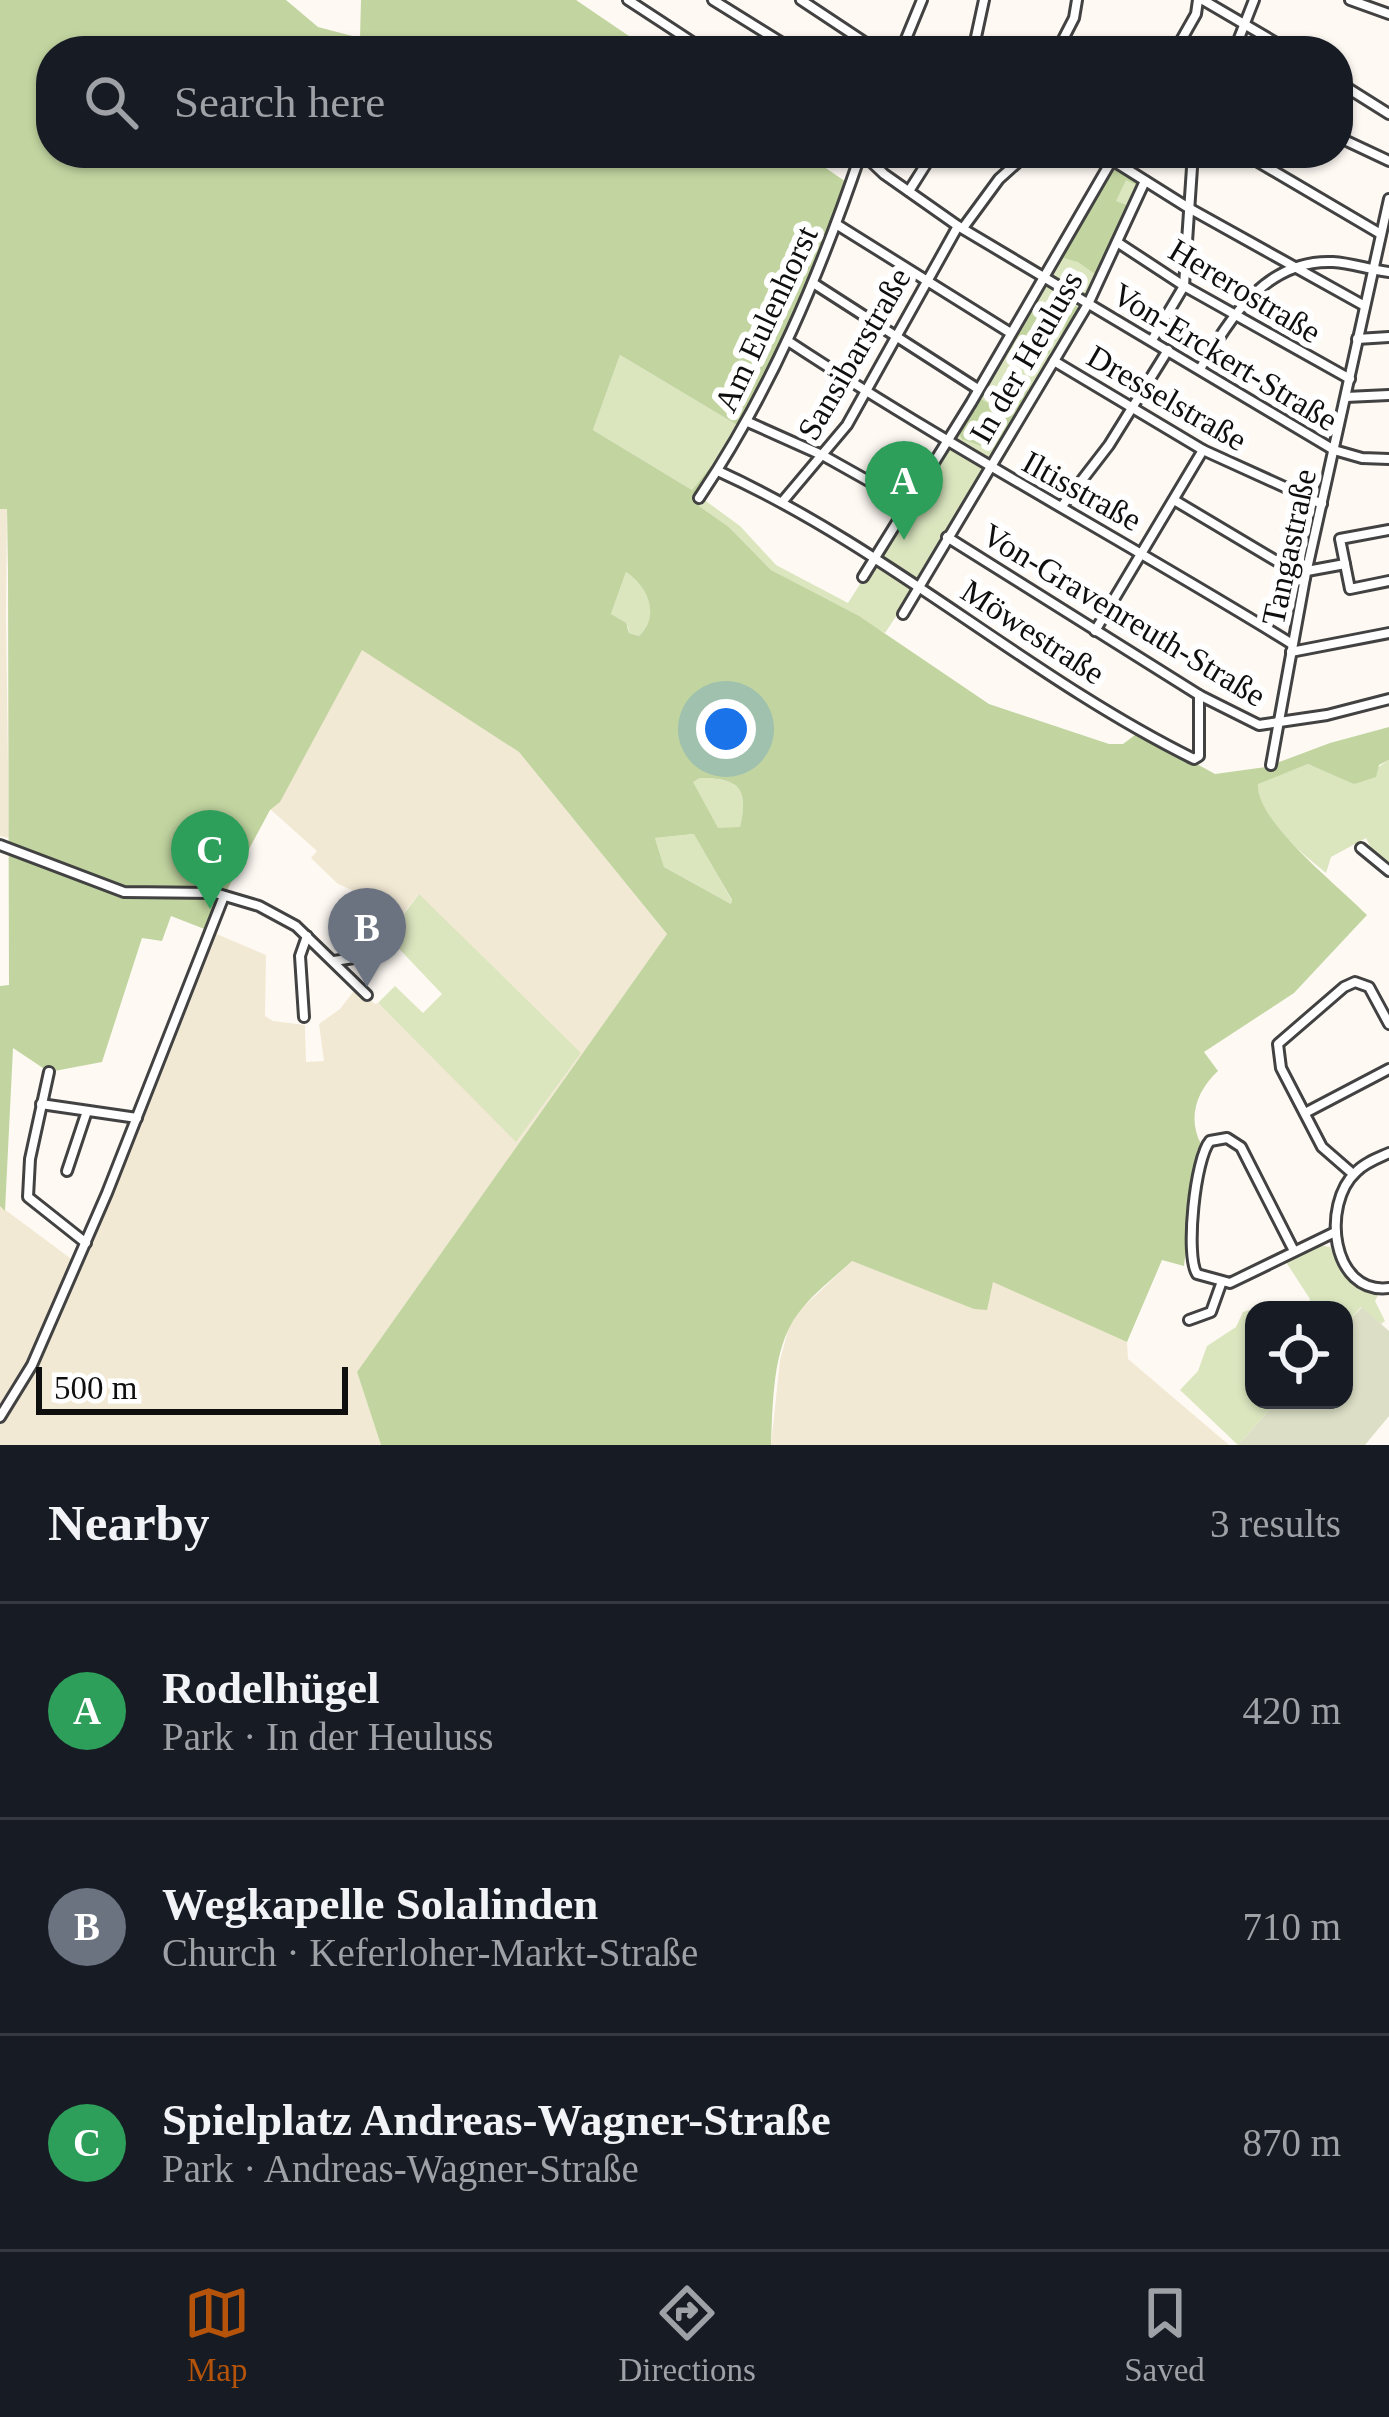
<!DOCTYPE html>
<meta charset="utf-8">
<style>
body{margin:0;font-family:"Times New Roman",serif;background:#20242c;color:#f1f3f6}
.controls{position:absolute;right:36px;bottom:36px;display:grid;overflow:hidden;border-radius:24px;box-shadow:0 3px 9px #0004}
.controls button{width:108px;height:108px;display:grid;place-items:center;padding:0;border:0;border-bottom:3px solid #363941;background:#171b24;color:#f1f3f6;font:60px sans-serif}
.scale{position:absolute;left:36px;bottom:30px;width:312px;box-sizing:border-box;padding-left:12px;border:6px solid #0f0f0f;border-top:0;font-size:33px;line-height:42px;white-space:nowrap;color:#0f0f0f;-webkit-text-stroke:9px #fff;paint-order:stroke}
.you{position:absolute;left:726px;top:729px;width:42px;height:42px;margin:-30px;border:9px solid #fff;border-radius:50%;background:#1a73e8;box-shadow:0 0 0 18px #1a73e833}
.badge{display:grid;place-items:center;width:78px;height:78px;border-radius:50%;background:#b45309;color:#fff;font-size:39px;font-weight:700}
.pin{position:absolute;translate:-50% -99px;filter:drop-shadow(0 3px 6px #0008)}
.pin::after{content:'';position:absolute;top:63px;width:42px;height:36px;background:inherit;clip-path:polygon(0 0,100% 0,50% 100%)}
.list{margin:0;padding:0;list-style:none}
h2{display:flex;justify-content:space-between;align-items:center;height:156px;margin:0;padding:0 48px;font-size:51px}
h2 small{font-size:39px;font-weight:400;color:#9ea1a6}
.list li{display:grid;grid-template-columns:78px 1fr auto;gap:36px;align-items:center;box-sizing:border-box;height:216px;padding:0 48px;border-top:3px solid #363941}
.list b{display:block;font-size:45px;white-space:nowrap}
.list p{margin:0;font-size:39px;white-space:nowrap;color:#9ea1a6}
.list em{font-size:39px;font-style:normal;color:#9ea1a6}
.icon{flex:none;width:66px;height:66px;fill:none;stroke:currentColor;stroke-width:2;stroke-linecap:round;stroke-linejoin:round}
.map{position:relative;flex:none;width:1389px;height:1445px;overflow:hidden}
.search{position:absolute;background:#171b24;box-shadow:0 3px 9px #0004;left:36px;right:36px;top:36px;height:132px;display:flex;align-items:center;gap:30px;box-sizing:border-box;padding:0 42px;border-radius:48px;color:#9ea1a6;font-size:45px}
.sheet{height:804px;background:#171b24}
nav{display:flex;justify-content:space-around;align-items:center;box-sizing:border-box;height:168px;border-top:3px solid #363941;background:#171b24;font-size:33px;color:#9ea1a6}
nav a{display:grid;justify-items:center;gap:6px}
nav .on{color:#b45309}
.map>svg:first-child{display:block}
.farmland{fill:#f2e9d4}
.green{fill:#dbe6bf}
.forest{fill:#c2d5a0;fill-rule:evenodd}
.cemetery{fill:#dcdfc5}
.lines{fill:none;stroke-linecap:round;stroke-linejoin:round}
.minor-casing{stroke:#424242;stroke-width:14}
.minor{stroke:#fff;stroke-width:8}
.labels{text-anchor:middle;dominant-baseline:central;stroke-width:12;stroke-linejoin:round;paint-order:stroke}
.street-label{font-size:33px;fill:#0f0f0f;stroke:#fff}
</style>
<div class="map">
<svg width="1389" height="1445" viewBox="0 0 1389 1445">
<rect width="100%" height="100%" fill="#fef9f3"/>
<g class="farmland">
<path d="M 7,508 L 6,619 L 9,838 L 0,836 L 0,509 Z"/>
<path d="M 362,649 L 519,752 L 667,934 L 357,1372 L 381,1445 L 0,1445 L 0,1420 L 26,1381 L 110,1194 L 212,932 L 266,955 L 265,1016 L 273,1021 L 305,1025 L 306,1062 L 324,1061 L 319,1024 L 340,1009 L 357,987 L 375,1004 L 378,1003 L 516,1141 L 580,1053 L 418,895 L 380,942 L 365,916 L 370,912 L 357,892 L 338,884 L 311,858 L 317,851 L 270,809 L 280,801 Z"/>
<path d="M 0,1206 L 74,1261 L 19,1377 L 0,1406 Z"/>
<path d="M 852,1261 L 975,1309 L 992,1281 L 1127,1342 L 1128,1359 L 1229,1445 L 771,1445 L 780,1360 L 789,1327 L 798,1312 Z"/>
</g>
<g class="green">
<path d="M 1114,165 L 1141,181 L 1087,300 L 1047,275 Z"/>
<path d="M 1045,282 L 1084,305 L 987,461 L 952,438 Z"/>
<path d="M 620,355 L 742,428 L 692,490 L 593,430 Z"/>
<path d="M 948,445 L 985,467 L 985,472 L 916,582 L 879,557 Z"/>
<path d="M 699,496 L 740,526 L 776,565 L 848,603 L 874,562 L 915,588 L 885,633 L 771,570 L 729,527 L 699,506 Z"/>
<path d="M 626,572 C 649,586 661,616 639,636 L 629,633 L 628,627 L 611,614 Z"/>
<path d="M 1389,760 L 1389,866 L 1376,858 L 1366,838 L 1331,857 L 1326,873 C 1302,853 1255,817 1258,783 L 1308,764 L 1354,783 Z"/>
<path d="M 700,778 C 739,778 749,788 740,828 L 717,829 L 692,782 Z"/>
<path d="M 695,834 L 732,901 L 731,904 L 664,867 L 655,838 Z"/>
<path d="M 419,894 L 581,1053 L 516,1142 L 378,1003 L 395,986 L 423,1013 L 442,994 L 387,936 Z"/>
<path d="M 1319,1245 L 1330,1247 C 1343,1272 1350,1289 1378,1295 L 1375,1301 L 1385,1321 L 1381,1324 L 1361,1307 L 1344,1326 L 1344,1310 L 1307,1310 L 1310,1299 L 1286,1262 Z"/>
<path d="M 1249,1310 L 1254,1313 L 1254,1400 L 1278,1400 L 1238,1445 L 1180,1390 L 1198,1371 L 1207,1346 L 1236,1327 L 1243,1312 Z"/>
</g>
<g class="forest">
<path d="M 0,0 L 286,0 L 318,27 L 360,38 L 361,0 L 576,0 L 651,51 L 51,51 L 51,153 L 804,153 L 849,184 L 811,283 L 742,428 L 620,355 L 593,430 L 692,490 L 732,440 L 699,496 L 699,506 L 729,527 L 771,570 L 859,616 L 989,704 L 1109,744 L 1123,744 L 1139,732 L 1215,774 L 1266,767 L 1330,743 L 1389,727 L 1389,760 L 1379,765 L 1376,777 L 1354,784 L 1308,764 L 1258,784 C 1255,821 1340,887 1367,915 L 1294,993 L 1204,1052 L 1218,1071 C 1197,1090 1187,1118 1201,1144 L 1197,1151 L 1184,1266 L 1162,1260 L 1127,1342 L 993,1282 L 987,1310 L 974,1309 L 852,1261 C 834,1278 812,1294 797,1315 C 772,1349 773,1405 771,1445 L 381,1445 L 357,1372 L 667,934 L 519,752 L 362,650 L 280,802 L 270,810 L 227,890 L 223,891 L 207,930 L 171,916 L 162,941 L 142,938 L 102,1062 L 49,1072 L 13,1048 L 5,1211 L 0,1206 L 0,986 L 9,985 L 8,572 L 7,509 L 0,509 ZM 626,572 C 649,587 660,616 639,636 L 629,633 L 626,623 L 611,614 ZM 700,778 C 739,778 749,788 740,827 L 718,828 L 693,782 ZM 694,834 L 732,900 L 731,904 L 664,867 L 655,838 Z"/>
<path d="M 1114,167 L 1139,181 L 1138,186 L 1126,180 L 1116,201 L 1129,206 L 1102,272 L 1095,274 L 1078,262 L 1060,257 Z"/>
<path d="M 1071,302 L 1081,310 L 1053,356 L 1067,319 L 1047,312 L 1056,333 L 1049,354 L 1012,336 L 1027,310 L 1039,306 L 1044,309 L 1049,305 L 1061,310 Z"/>
<path d="M 1022,379 L 1028,387 L 1026,400 L 996,448 L 992,450 L 962,439 L 957,430 L 971,409 L 975,411 L 979,398 L 1006,413 Z"/>
</g>
<path class="cemetery" d="M 1362,1307 L 1389,1331 L 1389,1416 L 1365,1445 L 1238,1445 L 1278,1400 L 1344,1400 L 1344,1326 Z"/>
<g class="lines">
<g class="minor-casing">
<g id="minor">
<path d="M 628,0 L 706,51"/>
<path d="M 713,0 L 795,51"/>
<path d="M 801,0 L 878,51"/>
<path d="M 1203,0 L 1290,51"/>
<path d="M 1350,0 L 1389,14"/>
<path d="M 901,51 L 922,0"/>
<path d="M 973,51 L 984,0"/>
<path d="M 1057,51 L 1074,18 L 1077,0"/>
<path d="M 1175,51 L 1196,14 L 1198,0"/>
<path d="M 1234,51 L 1254,0"/>
<path d="M 1338,82 L 1389,114"/>
<path d="M 1338,137 L 1389,161"/>
<path d="M 862,153 L 884,174 L 958,226 L 1334,450 L 1362,458 L 1389,459"/>
<path d="M 1101,153 L 1187,207 L 1363,305"/>
<path d="M 1243,153 L 1379,233"/>
<path d="M 909,191 L 933,153"/>
<path d="M 836,224 L 1009,332"/>
<path d="M 963,228 L 999,179 L 1028,153"/>
<path d="M 1117,242 L 1184,286 L 1350,379"/>
<path d="M 813,283 L 978,389"/>
<path d="M 1357,339 L 1389,337"/>
<path d="M 1152,340 L 1184,286 L 1193,153"/>
<path d="M 788,341 C 952,449 1125,541 1292,644"/>
<path d="M 1054,361 L 1203,450 L 1322,504"/>
<path d="M 1200,369 C 1230,319 1265,259 1333,262 C 1352,263 1370,270 1389,272"/>
<path d="M 1346,397 L 1389,395"/>
<path d="M 748,422 L 824,456 L 906,502"/>
<path d="M 718,471 C 888,548 1028,677 1194,759 L 1199,756 L 1199,695"/>
<path d="M 699,498 C 771,391 820,274 861,153"/>
<path d="M 1174,500 L 1305,578"/>
<path d="M 783,501 L 847,425 L 958,226"/>
<path d="M 1062,506 L 1109,445 L 1168,350"/>
<path d="M 1389,530 L 1340,539 L 1350,589 L 1389,581"/>
<path d="M 947,537 L 1199,695 L 1259,725 L 1327,715 L 1389,699"/>
<path d="M 1307,571 L 1345,564"/>
<path d="M 863,577 L 971,403 L 1116,153"/>
<path d="M 903,614 L 1088,304 L 1145,181"/>
<path d="M 1095,631 L 1203,450"/>
<path d="M 1291,652 L 1389,633"/>
<path d="M 1271,765 L 1305,578 L 1389,199"/>
<path d="M 0,845 L 124,892 L 215,893 L 259,906 L 296,926 L 367,995"/>
<path d="M 1361,848 L 1389,871"/>
<path d="M 334,961 L 367,956 L 382,943"/>
<path d="M 304,1017 L 300,956 L 307,936"/>
<path d="M 49,1072 L 30,1159 L 28,1197 L 86,1243"/>
<path d="M 41,1104 L 137,1118"/>
<path d="M 1305,1113 L 1389,1069"/>
<path d="M 1389,1153 C 1378,1158 1364,1163 1356,1172 C 1321,1204 1331,1295 1389,1288"/>
<path d="M 67,1171 L 87,1111"/>
<path d="M 1353,1174 L 1322,1147 L 1281,1068 L 1278,1044 L 1344,987 L 1355,982 L 1369,987 L 1389,1024"/>
<path d="M 1294,1251 L 1241,1147 L 1227,1138 L 1210,1141 C 1195,1158 1185,1256 1197,1274 L 1230,1283 L 1333,1233"/>
<path d="M 1189,1320 L 1211,1312 L 1221,1284"/>
<path d="M 0,1417 L 32,1365 L 107,1193 L 224,896"/>
</g>
</g>
<use href="#minor" class="minor"/>
</g>
<g class="labels">
<g class="street-label">
<text transform="translate(1245 291) rotate(31)">Hererostraße</text>
<text transform="translate(766 319) rotate(-65)">Am Eulenhorst</text>
<text transform="translate(854 354) rotate(-60)">Sansibarstraße</text>
<text transform="translate(1026 357) rotate(-60)">In der Heuluss</text>
<text transform="translate(1225 357) rotate(31)">Von-Erckert-Straße</text>
<text transform="translate(1167 398) rotate(30)">Dresselstraße</text>
<text transform="translate(1082 491) rotate(29)">Iltisstraße</text>
<text transform="translate(1289 547) rotate(-78)">Tangastraße</text>
<text transform="translate(1124 615) rotate(31)">Von-Gravenreuth-Straße</text>
<text transform="translate(1033 632) rotate(33)">Möwestraße</text>
</g>
</g>
</svg>
<div class="controls">
<button><svg class="icon" aria-label="locate" viewBox="0 0 24 24"><circle cx="12" cy="12" r="6"/><path d="M12 2v4M12 18v4M2 12h4M18 12h4"/></svg></button>
</div>
<div class="scale">500 m</div>
<div class="you"></div>
<div class="pin badge" style="left:904px;top:540px;background:#2e9e5b">A</div>
<div class="pin badge" style="left:367px;top:987px;background:#6b7280">B</div>
<div class="pin badge" style="left:210px;top:909px;background:#2e9e5b">C</div>
<div class="search"><svg class="icon" aria-label="search" viewBox="0 0 24 24"><circle cx="10" cy="10" r="6"/><path d="M15 15l6 6"/></svg>Search here</div>
</div>
<section class="sheet">
<h2>Nearby<small>3 results</small></h2>
<ul class="list">
<li><span class="badge" style="background:#2e9e5b">A</span><div><b>Rodelhügel</b><p>Park · In der Heuluss</p></div><em>420 m</em></li>
<li><span class="badge" style="background:#6b7280">B</span><div><b>Wegkapelle Solalinden</b><p>Church · Keferloher-Markt-Straße</p></div><em>710 m</em></li>
<li><span class="badge" style="background:#2e9e5b">C</span><div><b>Spielplatz Andreas-Wagner-Straße</b><p>Park · Andreas-Wagner-Straße</p></div><em>870 m</em></li>
</ul>
</section>
<nav>
<a class="on"><svg class="icon" aria-label="map" viewBox="0 0 24 24"><path d="M3 6l6-2 6 2 6-2v14l-6 2-6-2-6 2zM9 4v14M15 6v14"/></svg>Map</a>
<a><svg class="icon" aria-label="directions" viewBox="0 0 24 24"><path d="M12 3l9 9-9 9-9-9zM9 14v-3h6M13 9l2 2-2 2"/></svg>Directions</a>
<a><svg class="icon" aria-label="saved" viewBox="0 0 24 24"><path d="M7 4h10v16l-5-4-5 4z"/></svg>Saved</a>
</nav>
